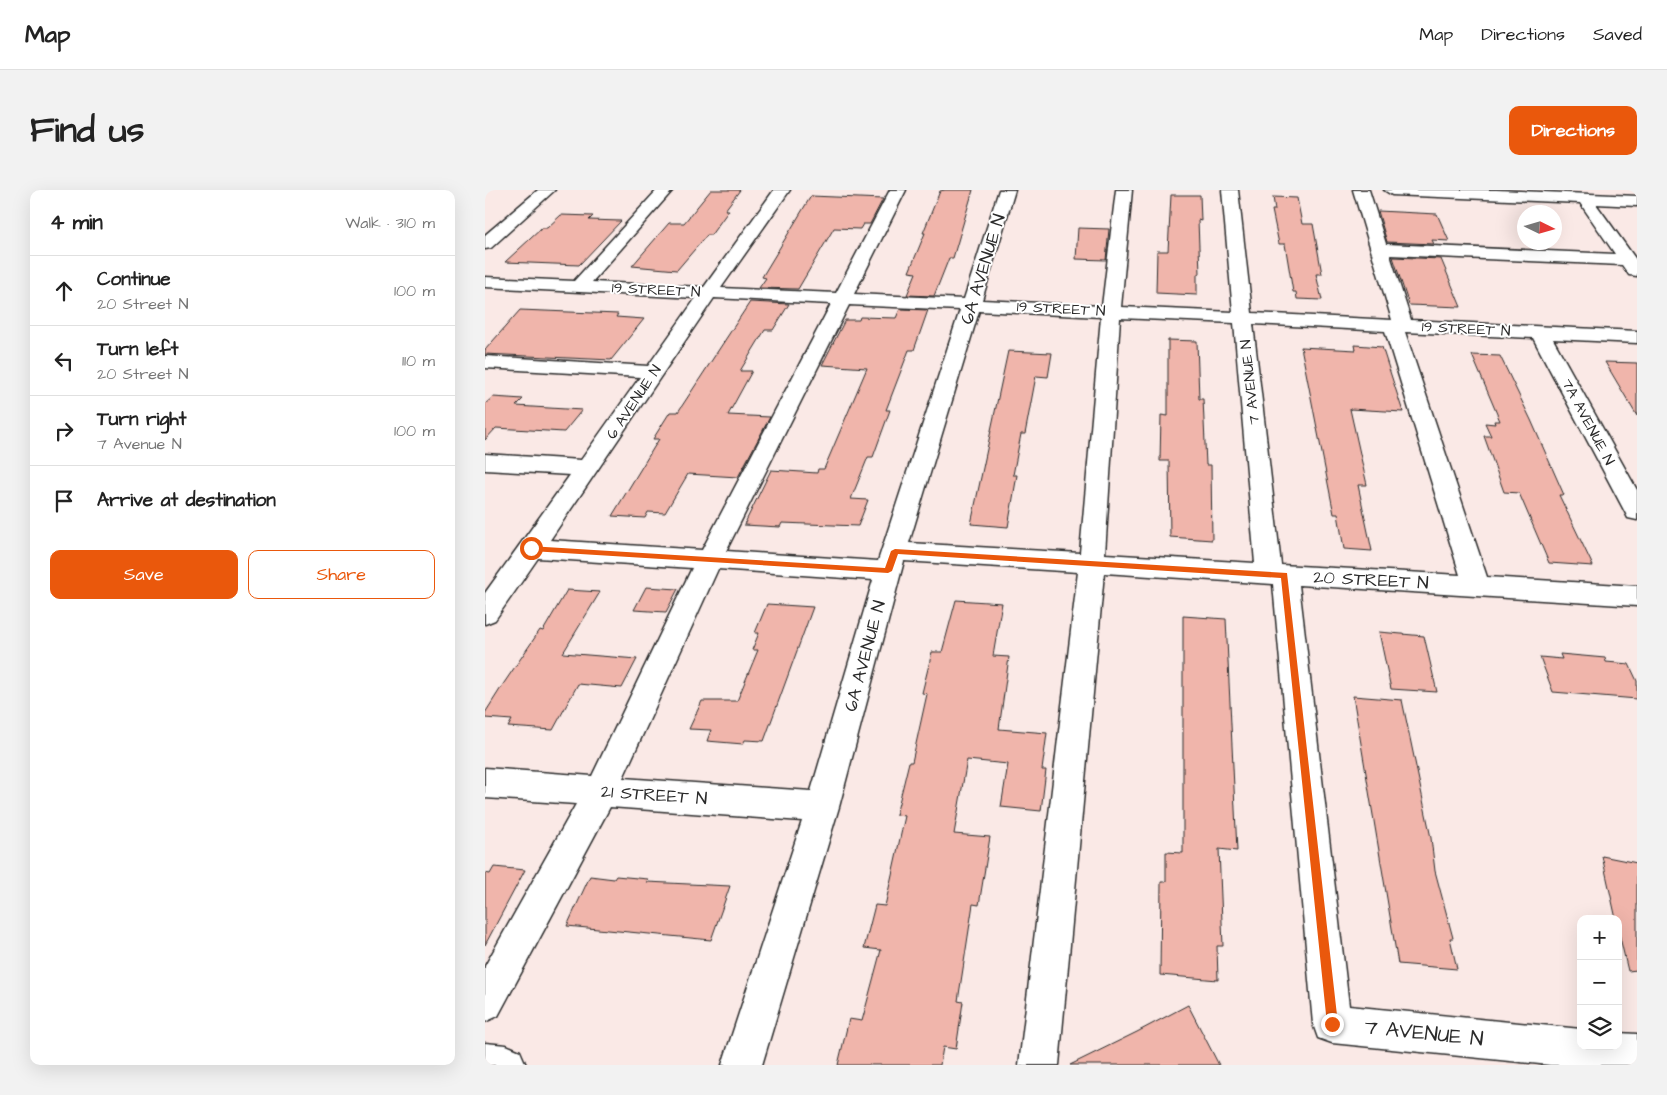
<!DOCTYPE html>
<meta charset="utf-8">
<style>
body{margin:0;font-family:"Architects Daughter",sans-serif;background:#f2f2f2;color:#222}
.controls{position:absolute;right:15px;bottom:15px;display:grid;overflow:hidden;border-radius:10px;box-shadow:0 5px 20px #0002}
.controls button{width:45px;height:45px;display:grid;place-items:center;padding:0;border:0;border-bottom:1px solid #e0e0e0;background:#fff;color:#222;font:25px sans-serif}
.compass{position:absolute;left:1032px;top:15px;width:45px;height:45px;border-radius:50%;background:#fff;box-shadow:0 5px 20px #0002;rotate:95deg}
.stop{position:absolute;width:15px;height:15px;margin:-11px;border:4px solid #ea580c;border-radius:50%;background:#fff}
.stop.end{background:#ea580c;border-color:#fff;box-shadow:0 1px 5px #0008}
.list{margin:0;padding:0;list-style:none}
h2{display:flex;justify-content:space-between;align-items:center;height:65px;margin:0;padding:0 20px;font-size:21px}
h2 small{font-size:16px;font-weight:400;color:#767676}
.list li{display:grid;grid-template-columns:32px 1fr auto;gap:15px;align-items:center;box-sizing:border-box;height:70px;padding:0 20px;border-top:1px solid #e0e0e0}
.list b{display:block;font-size:19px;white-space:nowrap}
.list p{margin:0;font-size:16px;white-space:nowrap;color:#767676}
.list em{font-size:16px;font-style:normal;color:#767676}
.actions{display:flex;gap:10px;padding:15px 20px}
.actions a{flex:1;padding:11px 0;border:1px solid #ea580c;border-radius:10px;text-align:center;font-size:18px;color:#ea580c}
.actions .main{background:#ea580c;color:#fff}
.icon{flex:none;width:28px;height:28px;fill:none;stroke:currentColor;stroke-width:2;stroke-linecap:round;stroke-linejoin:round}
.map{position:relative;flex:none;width:1152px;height:875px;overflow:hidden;border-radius:10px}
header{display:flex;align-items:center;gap:30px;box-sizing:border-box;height:70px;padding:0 25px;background:#fff;border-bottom:1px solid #e0e0e0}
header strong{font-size:24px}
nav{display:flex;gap:28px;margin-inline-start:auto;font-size:18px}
.intro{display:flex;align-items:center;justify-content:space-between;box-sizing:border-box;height:120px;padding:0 30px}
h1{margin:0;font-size:35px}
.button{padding:12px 22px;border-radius:10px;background:#ea580c;color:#fff;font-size:18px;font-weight:700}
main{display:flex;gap:30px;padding:0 30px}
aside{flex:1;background:#fff;border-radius:10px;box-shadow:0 5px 20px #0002}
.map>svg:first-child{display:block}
.building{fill:#f0b5ab;stroke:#2b2b2b}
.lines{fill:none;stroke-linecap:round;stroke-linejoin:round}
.minor-casing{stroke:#2b2b2b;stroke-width:3}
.minor{fill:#fff;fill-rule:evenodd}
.route{fill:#ea580c}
.labels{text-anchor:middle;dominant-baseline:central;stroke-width:4;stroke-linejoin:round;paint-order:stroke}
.far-street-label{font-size:15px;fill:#2b2b2b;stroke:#fff}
.street-label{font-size:18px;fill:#2b2b2b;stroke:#fff}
.near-street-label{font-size:21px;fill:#2b2b2b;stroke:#fff}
</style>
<header>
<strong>Map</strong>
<nav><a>Map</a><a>Directions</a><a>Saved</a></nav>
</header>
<div class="intro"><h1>Find us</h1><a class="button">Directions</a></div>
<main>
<aside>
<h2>4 min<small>Walk · 310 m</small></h2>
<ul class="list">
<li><svg class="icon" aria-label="ahead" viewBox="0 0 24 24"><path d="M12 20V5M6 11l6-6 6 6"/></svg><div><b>Continue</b><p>20 Street N</p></div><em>100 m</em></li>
<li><svg class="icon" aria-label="left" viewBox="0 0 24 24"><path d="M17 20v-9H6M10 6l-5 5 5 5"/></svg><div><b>Turn left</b><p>20 Street N</p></div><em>110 m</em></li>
<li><svg class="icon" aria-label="right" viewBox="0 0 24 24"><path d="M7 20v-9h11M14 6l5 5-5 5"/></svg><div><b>Turn right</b><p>7 Avenue N</p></div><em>100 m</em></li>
<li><svg class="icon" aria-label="arrive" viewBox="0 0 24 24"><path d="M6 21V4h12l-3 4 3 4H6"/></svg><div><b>Arrive at destination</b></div></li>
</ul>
<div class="actions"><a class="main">Save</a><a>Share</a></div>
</aside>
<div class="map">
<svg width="1152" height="875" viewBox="0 0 1152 875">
<rect width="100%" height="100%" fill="#fae9e6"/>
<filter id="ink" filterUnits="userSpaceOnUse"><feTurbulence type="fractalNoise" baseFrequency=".02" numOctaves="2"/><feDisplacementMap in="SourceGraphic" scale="10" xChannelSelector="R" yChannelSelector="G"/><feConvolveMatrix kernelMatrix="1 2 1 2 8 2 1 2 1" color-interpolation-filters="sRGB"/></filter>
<g filter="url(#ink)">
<g class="building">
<path d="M 226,0 L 255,0 L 240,20 L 244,20 L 226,45 L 222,45 L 192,80 L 147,76 L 184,33 L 199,33 Z"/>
<path d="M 460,0 L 488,0 L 468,68 L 464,68 L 449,106 L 422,105 L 431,83 L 424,82 L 440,43 L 438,43 L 455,1 Z"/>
<path d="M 686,5 L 715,5 L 716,31 L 713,30 L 715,84 L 712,84 L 712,105 L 671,103 L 672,61 L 683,61 Z"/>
<path d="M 326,6 L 398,9 L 385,34 L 378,34 L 375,39 L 349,38 L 313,99 L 274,98 L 281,88 L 277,87 Z"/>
<path d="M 788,7 L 812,8 L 817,34 L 828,34 L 837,84 L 831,84 L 837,110 L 812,109 L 811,102 L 808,102 L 800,54 L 794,54 L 787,20 L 790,20 Z"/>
<path d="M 893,21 L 952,24 L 964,51 L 947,50 L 949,54 L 902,52 Z"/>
<path d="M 76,25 L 108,26 L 104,30 L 136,31 L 94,75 L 20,72 L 57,38 L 62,38 Z"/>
<path d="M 593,38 L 624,39 L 621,70 L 591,69 Z"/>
<path d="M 908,67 L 956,69 L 976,117 L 924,115 Z"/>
<path d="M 265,112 L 304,114 L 288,140 L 280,140 L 255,181 L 267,181 L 243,225 L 285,227 L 253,287 L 203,284 L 180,323 L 163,322 L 160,328 L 127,326 L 174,249 L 168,249 L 185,222 L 193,222 Z"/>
<path d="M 415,119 L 443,120 L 429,160 L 424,160 L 401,220 L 405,220 L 388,267 L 383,267 L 366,309 L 383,310 L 373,336 L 297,333 L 295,337 L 259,335 L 286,280 L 332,283 L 333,279 L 339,279 L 382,178 L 337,175 L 360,130 L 374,130 L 375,127 L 411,128 Z"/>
<path d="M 35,120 L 133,124 L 131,127 L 159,129 L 126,170 L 0,164 L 0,160 Z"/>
<path d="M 683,150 L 712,151 L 714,209 L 718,209 L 721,275 L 726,275 L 727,350 L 685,347 L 684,271 L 675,271 L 676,225 L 683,226 Z"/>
<path d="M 870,155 L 897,157 L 918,222 L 865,219 L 882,295 L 873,295 L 887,361 L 859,359 L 853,324 L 849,324 L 816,157 L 871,160 Z"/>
<path d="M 523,161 L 567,163 L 563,187 L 551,186 L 540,244 L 536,244 L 528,285 L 532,285 L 523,337 L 486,334 Z"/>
<path d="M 987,165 L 1015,166 L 1046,230 L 1079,305 L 1074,305 L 1108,376 L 1064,373 L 1034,303 L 1019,302 L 999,246 L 1006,246 L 1000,233 L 1010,234 L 1009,231 L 1015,231 Z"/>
<path d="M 1120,172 L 1152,173 L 1152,226 Z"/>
<path d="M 8,207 L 38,209 L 31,216 L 97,220 L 79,242 L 11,238 L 0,250 L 0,214 Z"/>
<path d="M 161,397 L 193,399 L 181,422 L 149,420 Z"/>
<path d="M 82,400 L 115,402 L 78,463 L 152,469 L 137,498 L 93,494 L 68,540 L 23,537 L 27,530 L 0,528 L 0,523 L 19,493 L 55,440 L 58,441 Z"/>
<path d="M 471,410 L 517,413 L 508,466 L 524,467 L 514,539 L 562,543 L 557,580 L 561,580 L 556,621 L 516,617 L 523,574 L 482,570 L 469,644 L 505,647 L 494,715 L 488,714 L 473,811 L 478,812 L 471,859 L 458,857 L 455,875 L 353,875 L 364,829 L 377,831 L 396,760 L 379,758 L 390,715 L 400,716 L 420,626 L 411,625 L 424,572 L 427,572 L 442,504 L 437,503 L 447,462 L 457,462 Z"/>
<path d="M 282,414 L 328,417 L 279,551 L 260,550 L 258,554 L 222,551 L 226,540 L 204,539 L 217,511 L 252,511 L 273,460 L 267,460 L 274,443 L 270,443 Z"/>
<path d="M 698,426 L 741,429 L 752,661 L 734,659 L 738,756 L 732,756 L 733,790 L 675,785 L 676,692 L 681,692 L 681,662 L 698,663 Z"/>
<path d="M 894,442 L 939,446 L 952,502 L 906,499 Z"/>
<path d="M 1075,464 L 1120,468 L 1121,472 L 1144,474 L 1152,491 L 1152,509 L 1068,502 L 1055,467 L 1077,469 Z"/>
<path d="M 868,506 L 917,510 L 946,648 L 950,681 L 968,748 L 965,748 L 972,779 L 913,774 Z"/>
<path d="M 1117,666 L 1152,673 L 1152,780 L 1143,781 L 1133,739 L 1133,729 L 1131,729 Z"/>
<path d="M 9,677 L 40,680 L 0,755 L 0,683 L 5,684 Z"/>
<path d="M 105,686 L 129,689 L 131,686 L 163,689 L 162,692 L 245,696 L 226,750 L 82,736 Z"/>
<path d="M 703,815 L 734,875 L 585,875 L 652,842 Z"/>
</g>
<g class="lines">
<g class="minor-casing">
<g id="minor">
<path d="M 53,0 L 70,0 L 6,58 L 0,59 L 0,45 Z"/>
<path d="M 172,0 L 188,0 L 107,92 L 219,97 L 289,0 L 305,0 L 236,98 L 351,103 L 405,0 L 421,0 L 369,104 L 479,109 L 514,0 L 530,0 L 497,110 L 617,116 L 631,0 L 647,0 L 636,117 L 748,122 L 737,0 L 753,0 L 767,123 L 907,130 L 868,0 L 884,0 L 901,54 L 1130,64 L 1095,13 L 907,5 L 899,0 L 1011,0 L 1152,6 L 1152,16 L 1111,14 L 1152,71 L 1152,86 L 1144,85 L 1137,75 L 905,65 L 926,130 L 1152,141 L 1152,153 L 1068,149 L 1152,300 L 1152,330 L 1143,328 L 1140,322 L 1048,148 L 920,142 L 1002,387 L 1152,396 L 1152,416 L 814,395 L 864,816 L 1096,839 L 1096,856 L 1133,856 L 1133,843 L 1152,844 L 1152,875 L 1065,875 L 847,853 L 833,848 L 828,834 L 788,394 L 619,383 L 574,875 L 534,875 L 593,382 L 419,371 L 354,617 L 277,875 L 237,875 L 317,631 L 125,617 L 13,826 L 0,832 L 0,776 L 91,614 L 0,608 L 0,578 L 107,586 L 207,378 L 53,368 L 10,430 L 0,434 L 0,403 L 85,285 L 0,280 L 0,264 L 96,270 L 155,187 L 0,178 L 0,166 L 163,176 L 211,108 L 0,97 L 0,87 L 89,91 ZM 229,108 L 346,114 L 217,360 L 65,350 ZM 364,115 L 475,120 L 393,371 L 241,361 ZM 494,121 L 616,127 L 595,363 L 424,353 ZM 635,128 L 749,133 L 770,373 L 620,364 ZM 768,134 L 900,141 L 975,385 L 796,375 ZM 233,379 L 388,390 L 326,601 L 138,588 Z"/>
<path d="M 0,853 L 21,855 L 35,861 L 41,875 L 0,875 Z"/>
</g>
</g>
<use href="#minor" class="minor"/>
</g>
</g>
<path class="route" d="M 44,356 L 400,378 L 406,361 L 410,359 L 802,383 L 853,834 L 851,838 L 847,840 L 842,834 L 796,388 L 413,364 L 407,381 L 403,383 L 46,361 L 44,360 Z"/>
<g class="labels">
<g class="far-street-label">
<text transform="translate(171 100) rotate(3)">19 STREET N</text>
<text transform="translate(576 119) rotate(3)">19 STREET N</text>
<text transform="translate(981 139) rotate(3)">19 STREET N</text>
<text transform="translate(765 192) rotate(-96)">7 AVENUE N</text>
<text transform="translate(149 212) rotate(-56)">6 AVENUE N</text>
<text transform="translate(1103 232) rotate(62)">7A AVENUE N</text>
</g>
<g class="street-label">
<text transform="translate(498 79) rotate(-73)">6A AVENUE N</text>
<text transform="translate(886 390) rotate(3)">20 STREET N</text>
<text transform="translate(380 466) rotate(-75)">6A AVENUE N</text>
<text transform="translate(169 605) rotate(4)">21 STREET N</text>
</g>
<g class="near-street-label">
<text transform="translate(939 843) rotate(6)">7 AVENUE N</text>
</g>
</g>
</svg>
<div class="controls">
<button>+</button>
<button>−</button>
<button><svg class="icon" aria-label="layers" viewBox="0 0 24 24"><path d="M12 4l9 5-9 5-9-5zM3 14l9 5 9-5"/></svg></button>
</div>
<svg class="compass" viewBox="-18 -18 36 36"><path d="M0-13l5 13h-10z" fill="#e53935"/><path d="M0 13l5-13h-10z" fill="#767676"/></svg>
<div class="stop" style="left:46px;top:358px"></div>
<div class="stop end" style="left:847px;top:834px"></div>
</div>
</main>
